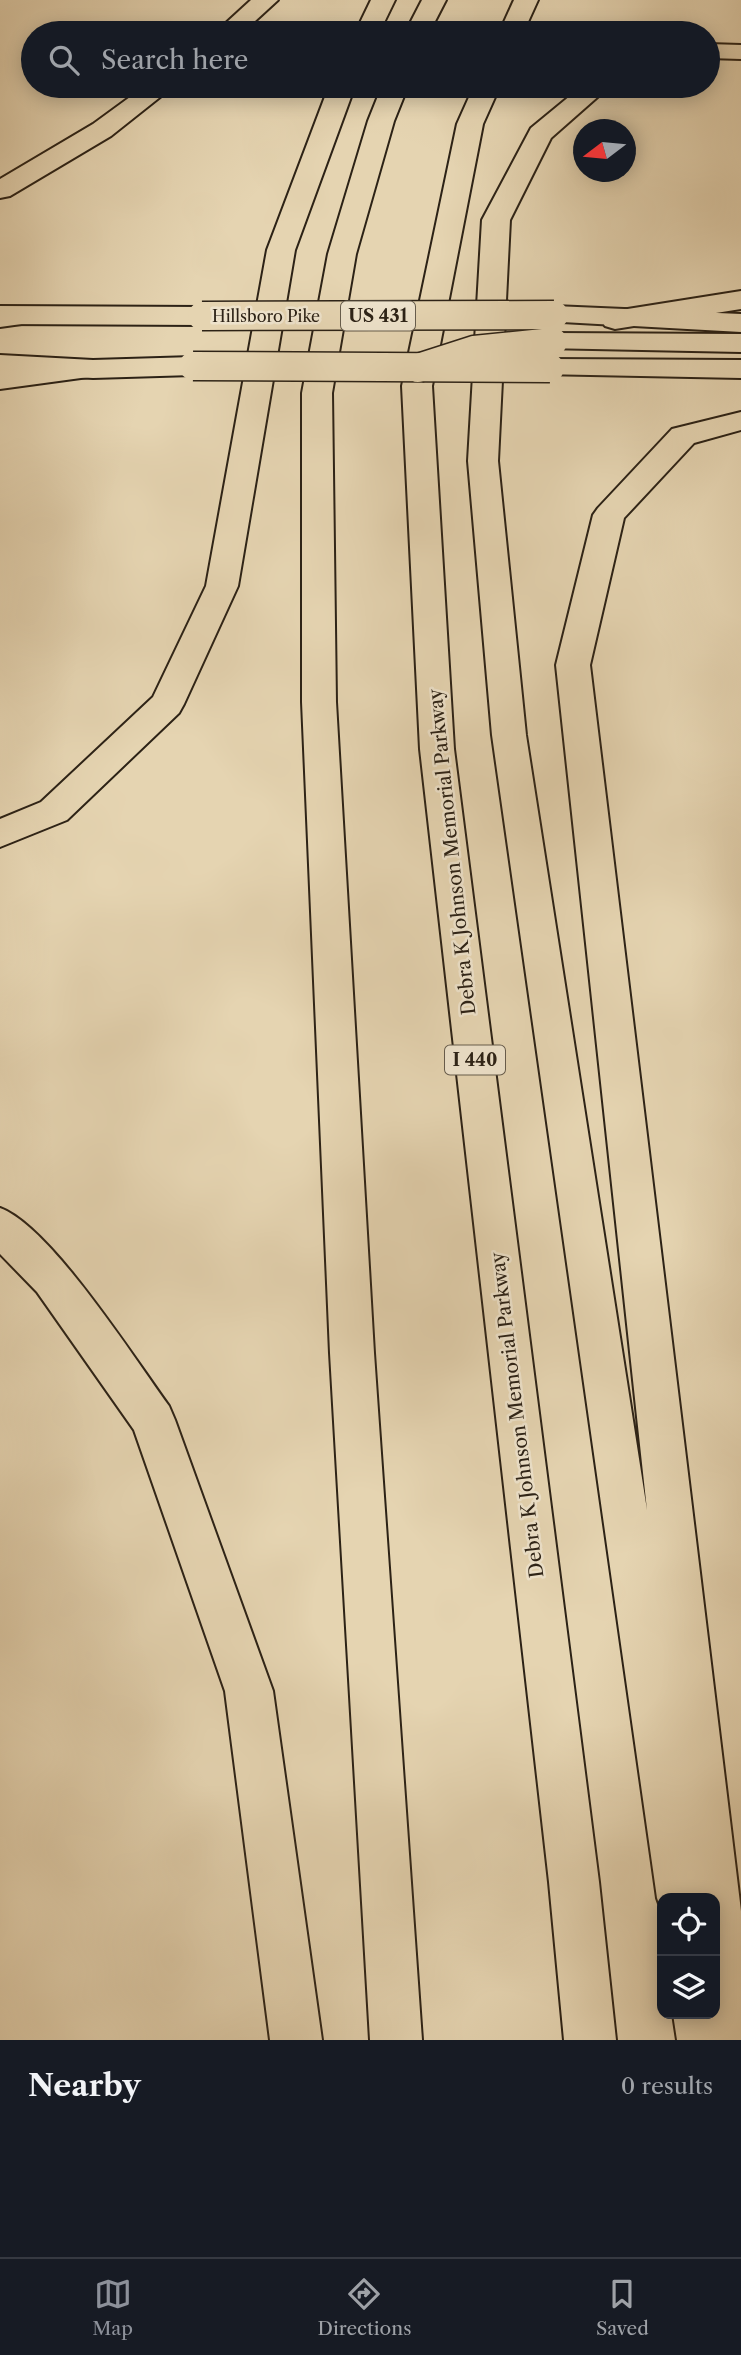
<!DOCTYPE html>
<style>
body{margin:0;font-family:"Libre Caslon Text",serif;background:#242831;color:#f1f3f6}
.controls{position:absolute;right:21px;bottom:21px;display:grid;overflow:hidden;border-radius:14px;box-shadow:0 4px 18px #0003}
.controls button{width:63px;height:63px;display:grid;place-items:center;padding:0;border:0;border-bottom:2px solid #363941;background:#171b24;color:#f1f3f6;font:35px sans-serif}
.compass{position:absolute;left:573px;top:119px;width:63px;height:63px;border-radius:50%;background:#171b24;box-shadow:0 4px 18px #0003;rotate:254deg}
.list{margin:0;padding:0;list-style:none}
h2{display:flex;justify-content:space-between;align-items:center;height:91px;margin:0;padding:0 28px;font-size:30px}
h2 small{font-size:23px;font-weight:400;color:#9ea1a6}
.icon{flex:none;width:38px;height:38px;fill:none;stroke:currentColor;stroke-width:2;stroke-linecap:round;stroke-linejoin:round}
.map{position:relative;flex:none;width:741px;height:2040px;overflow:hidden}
.search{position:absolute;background:#171b24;box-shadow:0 4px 18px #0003;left:21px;right:21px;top:21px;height:77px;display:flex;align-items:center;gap:18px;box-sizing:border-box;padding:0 24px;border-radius:38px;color:#9ea1a6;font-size:26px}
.sheet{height:217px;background:#171b24}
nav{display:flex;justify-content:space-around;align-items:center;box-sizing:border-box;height:98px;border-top:2px solid #363941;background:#171b24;font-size:19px;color:#9ea1a6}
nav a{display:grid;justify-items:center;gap:4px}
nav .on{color:#8c9099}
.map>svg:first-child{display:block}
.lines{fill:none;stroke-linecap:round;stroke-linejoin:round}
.primary-casing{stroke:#2c2216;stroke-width:4}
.highway-casing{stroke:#2c2216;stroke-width:4}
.primary{fill:#e5d4b1;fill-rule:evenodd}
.highway{fill:#e5d4b1;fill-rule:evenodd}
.primary-bridge-casing{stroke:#2c2216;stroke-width:31;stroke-linecap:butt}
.highway-bridge-casing{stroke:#2c2216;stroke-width:31;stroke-linecap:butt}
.primary-bridge{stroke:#e5d4b1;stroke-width:28}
.highway-bridge{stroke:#e5d4b1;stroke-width:28}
.labels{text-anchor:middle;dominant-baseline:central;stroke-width:5;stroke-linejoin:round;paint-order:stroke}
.far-street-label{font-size:16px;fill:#2c2216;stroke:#eee3cc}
.shield{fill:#eee3cc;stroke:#665c4d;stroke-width:2}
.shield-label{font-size:18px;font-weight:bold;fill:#2c2216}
.street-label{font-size:19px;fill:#2c2216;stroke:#eee3cc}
</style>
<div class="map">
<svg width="741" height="2040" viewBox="0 0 741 2040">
<rect width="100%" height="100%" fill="#e5d4b1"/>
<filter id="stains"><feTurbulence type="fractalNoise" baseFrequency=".00286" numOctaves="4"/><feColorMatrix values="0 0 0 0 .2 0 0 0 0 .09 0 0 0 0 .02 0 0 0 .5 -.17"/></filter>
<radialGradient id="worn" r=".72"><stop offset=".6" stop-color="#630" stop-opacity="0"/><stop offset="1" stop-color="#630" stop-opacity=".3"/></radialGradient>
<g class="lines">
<g class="primary-casing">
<g id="primary">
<path d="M 0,306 L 202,307 L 212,310 L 216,316 L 212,322 L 202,325 L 0,324 Z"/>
<path d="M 554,306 L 741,314 L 741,332 L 544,321 L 540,315 L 544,309 Z"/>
<path d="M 0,355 L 93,360 L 193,357 L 203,360 L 208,366 L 203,372 L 193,375 L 93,378 L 0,373 Z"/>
<path d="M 550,359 L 741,360 L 741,378 L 540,374 L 535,368 L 540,362 Z"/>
</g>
</g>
<g class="highway-casing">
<g id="highway">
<path d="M 251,0 L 278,0 L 242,33 L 215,33 Z"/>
<path d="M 371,0 L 395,0 L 379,33 L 355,33 Z"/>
<path d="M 422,0 L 446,0 L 429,33 L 405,33 Z"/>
<path d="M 514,0 L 538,0 L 523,33 L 499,33 Z"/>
<path d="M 708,44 L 741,45 L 741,59 L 708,58 Z"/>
<path d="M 145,86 L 174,86 L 111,136 L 10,196 L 0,198 L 0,179 L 93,124 Z"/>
<path d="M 329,86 L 355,86 L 295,250 L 238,586 L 184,704 L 179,713 L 67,820 L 0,847 L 0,819 L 41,802 L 153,697 L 206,586 L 267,250 Z"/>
<path d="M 382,86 L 408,86 L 394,121 L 356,254 L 332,393 L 336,702 L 374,1353 L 422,2040 L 370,2040 L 330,1353 L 302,702 L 302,393 L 328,254 L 368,121 Z"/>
<path d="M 474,86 L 500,86 L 483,124 L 432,386 L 454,749 L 599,1882 L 616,2040 L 564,2040 L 549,1882 L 420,749 L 402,386 L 457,124 Z"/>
<path d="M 582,86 L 610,86 L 551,138 L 510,220 L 498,461 L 526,735 L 647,1510 L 556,665 L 593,515 L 598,508 L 672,429 L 741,412 L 741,430 L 694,443 L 624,518 L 590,665 L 741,1911 L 741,2040 L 677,2040 L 673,2014 L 715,2014 L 715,1898 L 662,1898 L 662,1912 L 657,1898 L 492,735 L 468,461 L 482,220 L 531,128 Z"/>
<path d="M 741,291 L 741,309 L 615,329 L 605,326 L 601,320 L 605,314 L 615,311 Z"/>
<path d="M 26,307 L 36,310 L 40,316 L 36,322 L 0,327 L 0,309 Z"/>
<path d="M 553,333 L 741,334 L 741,352 L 543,348 L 538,342 L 543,336 Z"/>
<path d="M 93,360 L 103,363 L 108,369 L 103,375 L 0,389 L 0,371 Z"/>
<path d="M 0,1208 C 50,1226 134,1358 169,1406 L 175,1420 L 273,1691 L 322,2040 L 270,2040 L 225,1691 L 134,1430 L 37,1292 L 0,1254 Z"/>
</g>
</g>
<use href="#primary" class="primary"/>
<use href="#highway" class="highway"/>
<g class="primary-bridge-casing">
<g id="primary-bridge">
<path d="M 202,316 L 554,315"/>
<path d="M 193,366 L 550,368"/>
</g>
</g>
<g class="highway-bridge-casing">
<path id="highway-bridge" d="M 418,368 L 474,350 L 553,342"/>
</g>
<use href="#primary-bridge" class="primary-bridge"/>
<use href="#highway-bridge" class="highway-bridge"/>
</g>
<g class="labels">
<g class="far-street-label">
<text x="266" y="316">Hillsboro Pike</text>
</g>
<g class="shield">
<rect x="341" y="301.5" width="74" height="29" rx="5"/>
<rect x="445" y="1045.5" width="60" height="29" rx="5"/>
</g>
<g class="shield-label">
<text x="378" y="316">US 431</text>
<text x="475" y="1060">I 440</text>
</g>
<g class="street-label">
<text transform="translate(452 852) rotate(-96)">Debra K Johnson Memorial Parkway</text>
<text transform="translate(517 1415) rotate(-97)">Debra K Johnson Memorial Parkway</text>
</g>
</g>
<rect width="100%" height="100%" filter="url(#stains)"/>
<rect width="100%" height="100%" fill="url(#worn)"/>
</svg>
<div class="controls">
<button><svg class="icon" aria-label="locate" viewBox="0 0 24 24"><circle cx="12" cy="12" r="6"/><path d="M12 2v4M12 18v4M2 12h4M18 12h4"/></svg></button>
<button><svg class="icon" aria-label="layers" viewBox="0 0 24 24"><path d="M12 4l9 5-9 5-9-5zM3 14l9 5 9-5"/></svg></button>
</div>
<svg class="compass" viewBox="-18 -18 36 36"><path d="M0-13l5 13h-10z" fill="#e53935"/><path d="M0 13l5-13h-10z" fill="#9ea1a6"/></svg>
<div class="search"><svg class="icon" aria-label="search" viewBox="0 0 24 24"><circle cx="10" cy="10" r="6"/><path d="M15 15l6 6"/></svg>Search here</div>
</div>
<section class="sheet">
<h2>Nearby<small>0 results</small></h2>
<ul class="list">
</ul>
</section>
<nav>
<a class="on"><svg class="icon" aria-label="map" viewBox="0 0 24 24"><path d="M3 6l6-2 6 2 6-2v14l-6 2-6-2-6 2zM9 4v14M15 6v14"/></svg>Map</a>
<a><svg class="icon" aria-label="directions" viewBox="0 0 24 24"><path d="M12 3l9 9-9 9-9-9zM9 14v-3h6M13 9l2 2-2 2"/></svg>Directions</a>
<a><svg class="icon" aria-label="saved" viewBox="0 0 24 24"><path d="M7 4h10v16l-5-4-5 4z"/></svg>Saved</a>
</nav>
